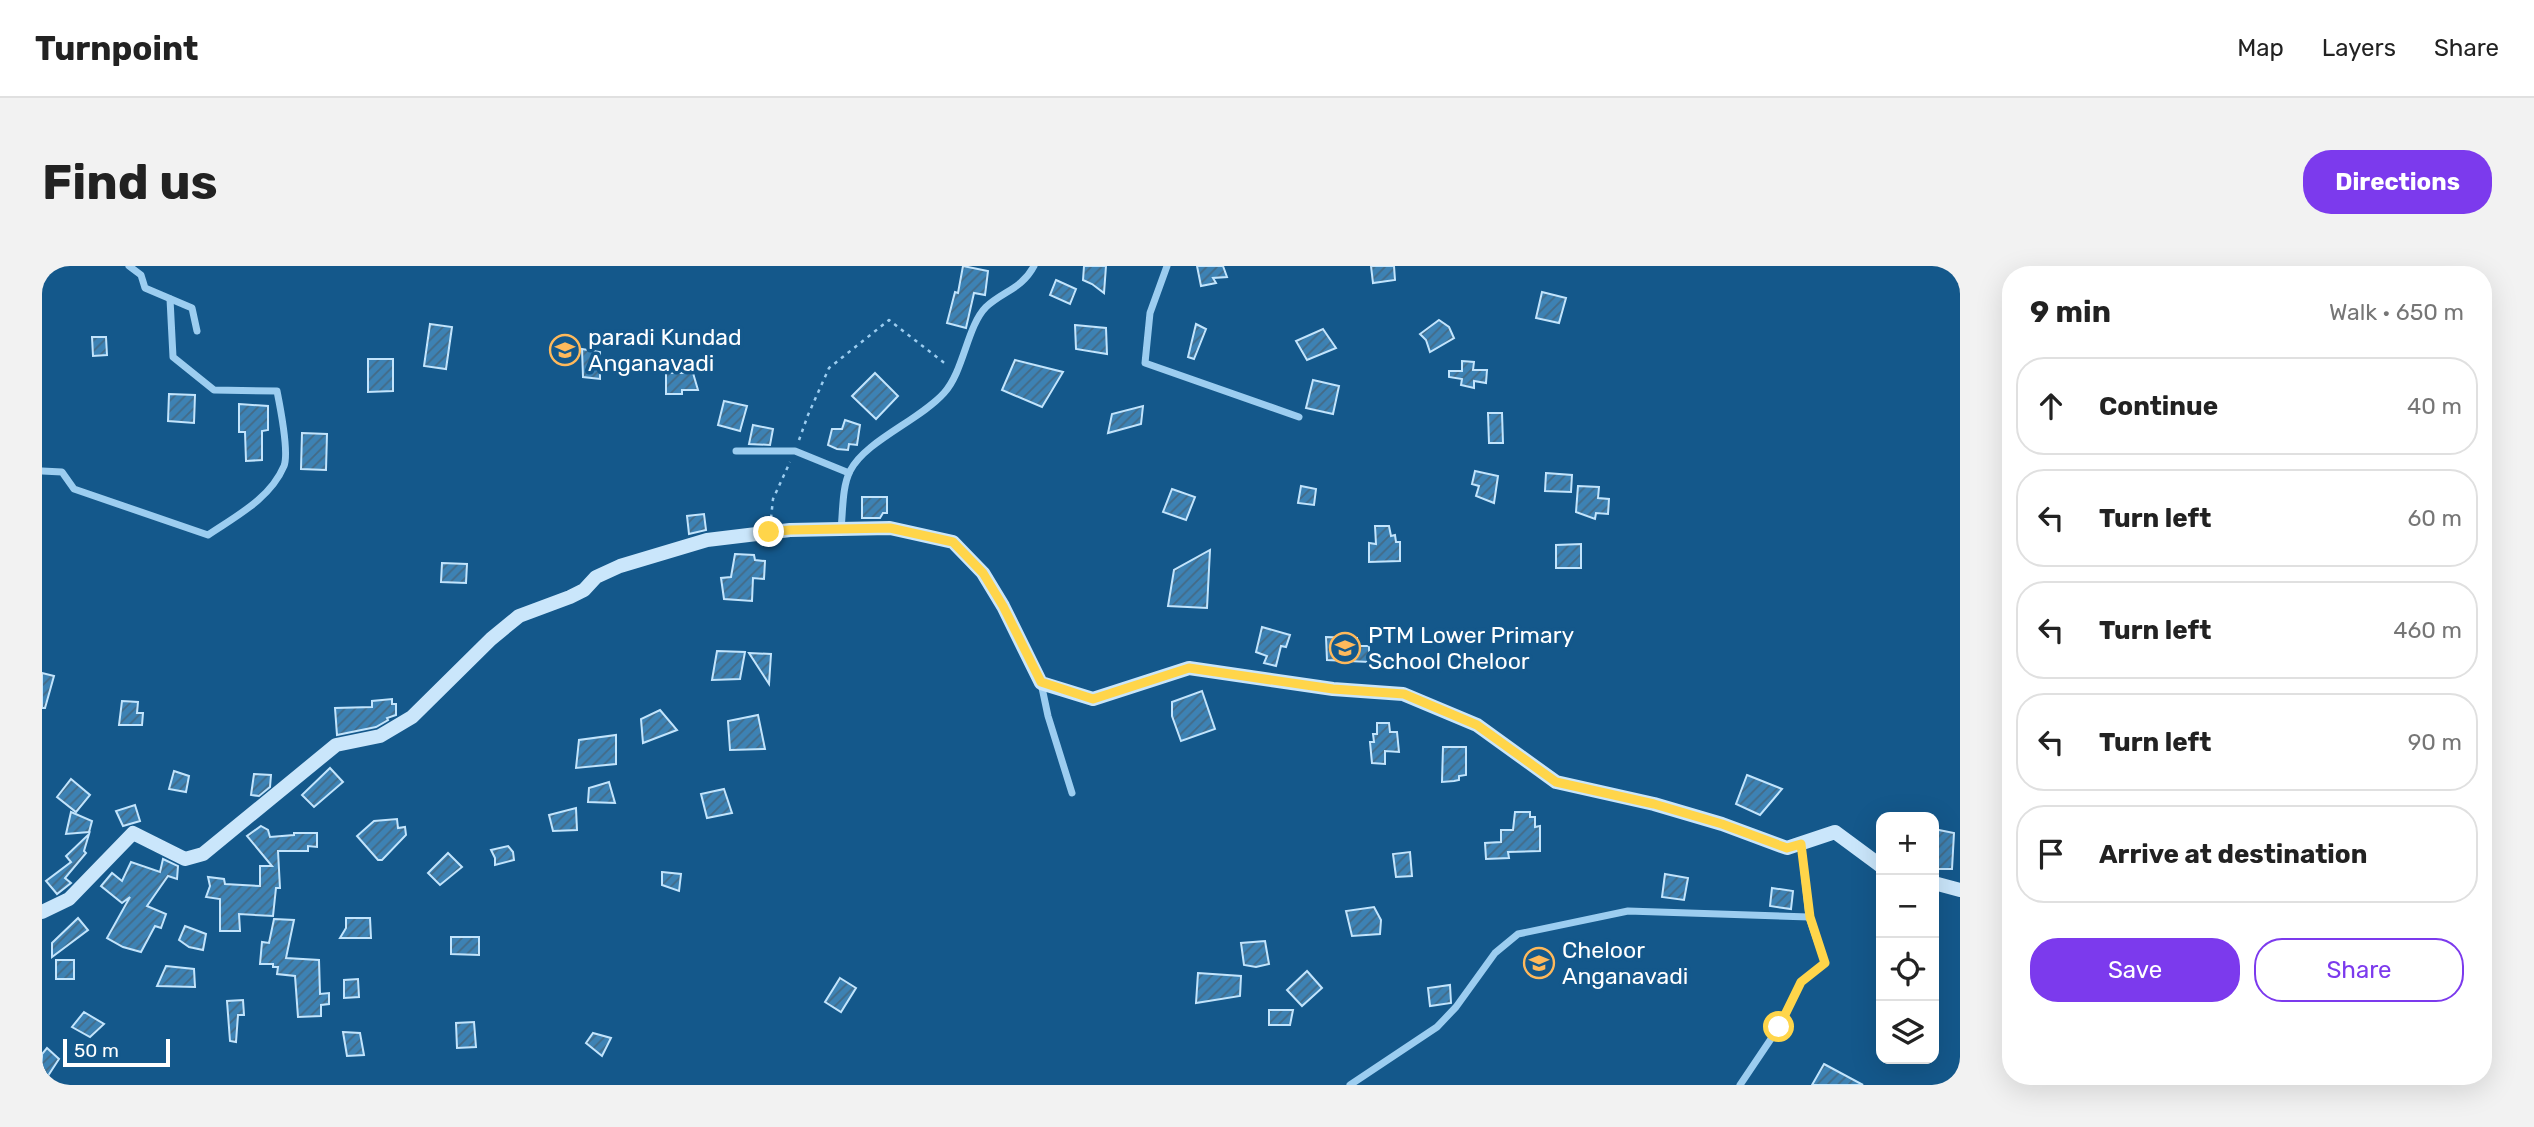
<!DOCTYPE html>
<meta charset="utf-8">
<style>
body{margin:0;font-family:Rubik,sans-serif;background:#f2f2f2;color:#222}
.controls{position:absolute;right:21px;bottom:21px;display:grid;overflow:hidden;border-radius:14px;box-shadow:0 7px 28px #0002}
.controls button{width:63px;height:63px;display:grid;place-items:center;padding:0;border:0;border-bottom:2px solid #e0e0e0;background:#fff;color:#222;font:35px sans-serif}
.scale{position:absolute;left:21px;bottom:18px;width:107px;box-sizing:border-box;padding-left:7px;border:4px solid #fff;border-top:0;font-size:19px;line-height:24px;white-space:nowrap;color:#fff;-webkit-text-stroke:5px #14588b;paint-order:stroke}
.stop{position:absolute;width:21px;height:21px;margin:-16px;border:5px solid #ffd54a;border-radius:50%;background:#fff}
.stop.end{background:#ffd54a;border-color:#fff;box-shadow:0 2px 7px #0008}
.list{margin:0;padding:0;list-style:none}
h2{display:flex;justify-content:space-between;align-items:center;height:91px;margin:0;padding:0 28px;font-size:30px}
h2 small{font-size:23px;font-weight:400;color:#767676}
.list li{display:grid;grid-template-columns:46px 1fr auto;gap:21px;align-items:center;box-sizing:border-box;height:98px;margin:0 14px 14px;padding:0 14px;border:2px solid #e0e0e0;border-radius:28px}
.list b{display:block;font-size:26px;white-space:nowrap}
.list em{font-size:23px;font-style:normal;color:#767676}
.actions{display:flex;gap:14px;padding:21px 28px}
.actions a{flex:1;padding:16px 0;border:2px solid #7c3aed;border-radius:28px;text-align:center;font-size:24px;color:#7c3aed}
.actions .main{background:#7c3aed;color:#fff}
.icon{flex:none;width:38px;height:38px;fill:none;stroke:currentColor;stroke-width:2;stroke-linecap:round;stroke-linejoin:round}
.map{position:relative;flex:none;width:1918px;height:819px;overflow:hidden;border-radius:28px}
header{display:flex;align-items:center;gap:42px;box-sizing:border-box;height:98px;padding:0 35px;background:#fff;border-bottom:2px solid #e0e0e0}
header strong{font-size:33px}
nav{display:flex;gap:38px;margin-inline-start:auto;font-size:24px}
.intro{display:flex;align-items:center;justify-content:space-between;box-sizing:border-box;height:168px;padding:0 42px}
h1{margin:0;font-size:49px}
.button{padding:18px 32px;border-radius:28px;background:#7c3aed;color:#fff;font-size:24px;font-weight:700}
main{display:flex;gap:42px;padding:0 42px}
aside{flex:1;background:#fff;border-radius:28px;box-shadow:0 7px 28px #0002}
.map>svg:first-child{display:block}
.building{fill:url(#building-hatch);stroke:#c2e4fc;stroke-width:2}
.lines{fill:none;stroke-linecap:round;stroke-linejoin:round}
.path{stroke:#9ccdf0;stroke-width:2.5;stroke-dasharray:3.5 5;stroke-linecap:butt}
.minor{stroke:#9ccdf0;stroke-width:7}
.secondary{stroke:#cae6fb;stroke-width:14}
.route{stroke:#ffd54a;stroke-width:9}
.labels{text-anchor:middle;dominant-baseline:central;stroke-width:7;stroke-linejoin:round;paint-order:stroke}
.poi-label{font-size:23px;fill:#fff;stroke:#14588b;text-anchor:start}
</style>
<header>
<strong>Turnpoint</strong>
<nav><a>Map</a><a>Layers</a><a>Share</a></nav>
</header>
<div class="intro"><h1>Find us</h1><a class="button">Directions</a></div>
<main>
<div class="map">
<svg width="1918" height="819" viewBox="0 0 1918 819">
<defs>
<pattern id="building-hatch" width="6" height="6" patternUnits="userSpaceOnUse" patternTransform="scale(1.75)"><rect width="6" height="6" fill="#3d82b4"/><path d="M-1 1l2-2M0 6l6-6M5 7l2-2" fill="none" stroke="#446a85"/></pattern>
</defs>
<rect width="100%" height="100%" fill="#14588b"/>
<g class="building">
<path d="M 921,0 L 946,5 L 943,29 L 932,27 L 924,62 L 905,57 L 913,26 L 916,27 Z"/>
<path d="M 1042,0 L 1064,0 L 1062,27 L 1050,18 L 1041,14 Z"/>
<path d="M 1155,0 L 1181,0 L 1185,11 L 1171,12 L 1174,17 L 1159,20 Z"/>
<path d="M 1329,0 L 1352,0 L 1353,14 L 1331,17 Z"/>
<path d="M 1014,14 L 1034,23 L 1028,38 L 1008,29 Z"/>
<path d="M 1500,26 L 1524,32 L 1517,57 L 1494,52 Z"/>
<path d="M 1397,54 L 1407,61 L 1412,72 L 1388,86 L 1384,74 L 1378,68 Z"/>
<path d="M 388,58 L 410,61 L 404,103 L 382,100 Z"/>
<path d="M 1154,58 L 1164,63 L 1152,93 L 1146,91 Z"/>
<path d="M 1033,59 L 1064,62 L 1065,88 L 1034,83 Z"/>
<path d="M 1281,63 L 1294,82 L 1265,94 L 1254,75 Z"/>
<path d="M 50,71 L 64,71 L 65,89 L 51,90 Z"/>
<path d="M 540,83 L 558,86 L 558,113 L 541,111 Z"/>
<path d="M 326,93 L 351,93 L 351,125 L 326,126 Z"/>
<path d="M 973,94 L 1021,106 L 1000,141 L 960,124 Z"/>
<path d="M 1420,95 L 1432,96 L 1431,104 L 1445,104 L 1444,117 L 1432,115 L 1432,122 L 1419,119 L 1420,113 L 1407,111 L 1407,105 L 1420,105 Z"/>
<path d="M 624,107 L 651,107 L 656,124 L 640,124 L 640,128 L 624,128 Z"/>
<path d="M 833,107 L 856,130 L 834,153 L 810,130 Z"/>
<path d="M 1271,114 L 1297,120 L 1291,148 L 1264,142 Z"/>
<path d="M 127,128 L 153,129 L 152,157 L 126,155 Z"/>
<path d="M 682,135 L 705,140 L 698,165 L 676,159 Z"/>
<path d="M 197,138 L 226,140 L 226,164 L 220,165 L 220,194 L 204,195 L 203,166 L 197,166 Z"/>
<path d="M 1101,140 L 1099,158 L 1066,167 L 1070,148 Z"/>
<path d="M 1446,147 L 1460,147 L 1461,177 L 1447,177 Z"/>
<path d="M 803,154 L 818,159 L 815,179 L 807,178 L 806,184 L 795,183 L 786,179 L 790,163 L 800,163 Z"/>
<path d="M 711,159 L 731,163 L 728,179 L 707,178 Z"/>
<path d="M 260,167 L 285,168 L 284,204 L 259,203 Z"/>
<path d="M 1433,205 L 1456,210 L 1452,237 L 1434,230 L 1437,220 L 1430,218 Z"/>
<path d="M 1504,207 L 1530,209 L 1529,226 L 1503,225 Z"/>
<path d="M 1259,220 L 1274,223 L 1272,239 L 1256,237 Z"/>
<path d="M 1536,220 L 1557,221 L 1556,232 L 1567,233 L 1566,248 L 1554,247 L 1553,253 L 1534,246 Z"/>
<path d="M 1130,223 L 1153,231 L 1144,254 L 1121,246 Z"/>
<path d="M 820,231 L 845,231 L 845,247 L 841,247 L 838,252 L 820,252 Z"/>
<path d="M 662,248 L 664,264 L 647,268 L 645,250 Z"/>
<path d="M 1333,260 L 1347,260 L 1349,270 L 1353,269 L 1354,276 L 1358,276 L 1358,295 L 1327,296 L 1327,277 L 1334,278 Z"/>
<path d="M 1539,278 L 1539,302 L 1514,302 L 1514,279 Z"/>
<path d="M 1168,284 L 1165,342 L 1126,340 L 1132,304 Z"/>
<path d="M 693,288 L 712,289 L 713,294 L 723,295 L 722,313 L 711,312 L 710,335 L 682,333 L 679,312 L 689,311 Z"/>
<path d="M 400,297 L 425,298 L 424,317 L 399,316 Z"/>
<path d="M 1220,361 L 1248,369 L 1244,381 L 1239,380 L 1234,400 L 1222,397 L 1225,390 L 1214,386 Z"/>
<path d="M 1284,371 L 1315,372 L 1315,380 L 1327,380 L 1327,396 L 1285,394 Z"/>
<path d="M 675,385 L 703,386 L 698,413 L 670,414 Z"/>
<path d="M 707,387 L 729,388 L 727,418 Z"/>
<path d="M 0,407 L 12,410 L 3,442 L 0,442 Z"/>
<path d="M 1160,425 L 1173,463 L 1139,475 L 1130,450 L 1130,436 Z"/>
<path d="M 350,433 L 350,438 L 354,438 L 354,449 L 345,452 L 346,454 L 334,461 L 295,469 L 293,442 L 330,441 L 330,435 Z"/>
<path d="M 80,435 L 96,436 L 95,447 L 101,447 L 100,459 L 77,459 Z"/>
<path d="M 618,444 L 635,464 L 601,477 L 599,453 Z"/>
<path d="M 716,449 L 723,483 L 688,484 L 686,455 Z"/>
<path d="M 1335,457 L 1347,457 L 1348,466 L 1355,466 L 1357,486 L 1343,485 L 1343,498 L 1330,497 L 1328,476 L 1332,476 L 1331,468 L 1335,468 Z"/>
<path d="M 574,469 L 574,498 L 534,502 L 537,474 Z"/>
<path d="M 1401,481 L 1424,481 L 1424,509 L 1417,510 L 1417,514 L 1412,515 L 1400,516 Z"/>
<path d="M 288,502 L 301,516 L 272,541 L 260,529 Z"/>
<path d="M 132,505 L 147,510 L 144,526 L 127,523 Z"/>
<path d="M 212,508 L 229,509 L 228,521 L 217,530 L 209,529 Z"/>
<path d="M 1705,509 L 1740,523 L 1718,549 L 1694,538 Z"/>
<path d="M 29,513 L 48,529 L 34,546 L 15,531 Z"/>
<path d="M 567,516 L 573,537 L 546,536 L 547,522 Z"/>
<path d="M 682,523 L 690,547 L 665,552 L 659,528 Z"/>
<path d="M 93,539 L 98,555 L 81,560 L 74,545 Z"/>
<path d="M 534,542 L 535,564 L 511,565 L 507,549 Z"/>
<path d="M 29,546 L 50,555 L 47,566 L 24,568 Z"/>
<path d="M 1473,546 L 1488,546 L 1488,551 L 1493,551 L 1493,561 L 1498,560 L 1498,585 L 1466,586 L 1467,592 L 1444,593 L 1443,577 L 1459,576 L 1459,564 L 1471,564 Z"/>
<path d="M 355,553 L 356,562 L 363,561 L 364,569 L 340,594 L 336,594 L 315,570 L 332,555 Z"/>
<path d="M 219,560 L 226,564 L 228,571 L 252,569 L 252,567 L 275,567 L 275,581 L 266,580 L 266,585 L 236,585 L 238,622 L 234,622 L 231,650 L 197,648 L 198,665 L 178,665 L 178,633 L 164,631 L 168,620 L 166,611 L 182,613 L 183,618 L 218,620 L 218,600 L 230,600 L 205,570 Z"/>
<path d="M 1892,563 L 1912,567 L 1910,603 L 1892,603 Z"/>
<path d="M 47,568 L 42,585 L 44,587 L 23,612 L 29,617 L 15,628 L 4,615 L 29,596 L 24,590 Z"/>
<path d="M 466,580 L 471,586 L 472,594 L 453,599 L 453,592 L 449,584 Z"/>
<path d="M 1368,586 L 1370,610 L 1354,611 L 1351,588 Z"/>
<path d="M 406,587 L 420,601 L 398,619 L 386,607 Z"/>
<path d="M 121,593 L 136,600 L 135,613 L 126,610 L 105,640 L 124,648 L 119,662 L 113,660 L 99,686 L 81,681 L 65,672 L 88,631 L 80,637 L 59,620 L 70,607 L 80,615 L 89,596 L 118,606 Z"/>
<path d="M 620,606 L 639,608 L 637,625 L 620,619 Z"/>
<path d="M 1623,608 L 1646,612 L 1642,634 L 1620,631 Z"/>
<path d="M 1730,622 L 1751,625 L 1749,643 L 1728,640 Z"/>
<path d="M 1332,641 L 1339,654 L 1338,668 L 1310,670 L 1304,645 Z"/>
<path d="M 36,652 L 46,664 L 10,691 L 10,677 Z"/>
<path d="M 304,652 L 328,652 L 329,672 L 298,672 L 304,662 Z"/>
<path d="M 232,653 L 252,654 L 244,692 L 277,694 L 278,728 L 287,727 L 287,738 L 279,739 L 279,750 L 256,751 L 253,710 L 235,708 L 236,701 L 231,701 L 231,698 L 218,698 L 220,676 L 227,677 Z"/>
<path d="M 143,660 L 164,668 L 161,684 L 147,681 L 137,674 Z"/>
<path d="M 409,671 L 437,671 L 437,689 L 409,688 Z"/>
<path d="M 1223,675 L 1227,698 L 1214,701 L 1202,699 L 1199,677 Z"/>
<rect x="14" y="694" width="18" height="19"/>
<path d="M 124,700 L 152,703 L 153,721 L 115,720 Z"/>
<path d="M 1265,705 L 1280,722 L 1260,740 L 1245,724 Z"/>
<path d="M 1156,707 L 1199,710 L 1198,730 L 1154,737 Z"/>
<path d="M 798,712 L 814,722 L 799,746 L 783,736 Z"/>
<path d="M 316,713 L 317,731 L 302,732 L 302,714 Z"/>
<path d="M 1408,719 L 1409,737 L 1388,740 L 1386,722 Z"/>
<path d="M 201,734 L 202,749 L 196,749 L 194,776 L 188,775 L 185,735 Z"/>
<path d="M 1227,744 L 1251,744 L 1248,759 L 1227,759 Z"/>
<path d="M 42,746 L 62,758 L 48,771 L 30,761 Z"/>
<path d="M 432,756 L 434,781 L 415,782 L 414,757 Z"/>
<path d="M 301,766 L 318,767 L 322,789 L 305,790 Z"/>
<path d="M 551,767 L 569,772 L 560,790 L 544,777 Z"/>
<path d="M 5,782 L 17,793 L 0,819 L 0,788 Z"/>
<path d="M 1782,798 L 1821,819 L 1770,819 Z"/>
</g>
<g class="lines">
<g class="path">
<path d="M 757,174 L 766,149 L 787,102 L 847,54 L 905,99"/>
<path d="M 729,252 L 731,233 L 748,196"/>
</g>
<g class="minor">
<path d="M 87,0 L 99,9 L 103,22 L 150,42 L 155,65"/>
<path d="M 1125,0 L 1108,47 L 1103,97 L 1257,151"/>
<path d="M 694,185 L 753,185 L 807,207"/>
<path d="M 0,205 L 20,206 L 32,223 L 166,269 C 194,250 228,233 242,200 C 247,187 238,140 235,125 L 172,124 L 131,91 L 128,33"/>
<path d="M 799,263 C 801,245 800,221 808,205 C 823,175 878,154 902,127 C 922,105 925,60 944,41 C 961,25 980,23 992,0"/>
<path d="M 999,417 L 1006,450 L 1030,527"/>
<path d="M 1308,819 L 1395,761 L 1414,741 L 1453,687 L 1476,668 L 1586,645 L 1767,651"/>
<path d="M 1698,819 L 1737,761 L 1759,716 L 1783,697 L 1767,651 L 1759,578"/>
</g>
<g class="secondary">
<path d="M 1892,617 L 1918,624"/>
<path d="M 0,646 L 27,633 L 91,567 L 143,593 L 161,588 L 294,479 L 338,470 L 370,451 L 449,373 L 477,350 L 528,331 L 542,324 L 554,311 L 578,300 L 665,274 L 748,264 L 848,262 L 911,276 L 941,307 L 961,340 L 999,417 L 1051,433 L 1147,402 L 1291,423 L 1361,428 L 1435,459 L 1514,516 L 1612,538 L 1680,558 L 1745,582 L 1793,566 L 1839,600"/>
</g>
</g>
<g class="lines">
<path class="route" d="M 727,266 L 748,264 L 848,262 L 911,276 L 941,307 L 961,340 L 999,416 L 1051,433 L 1147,402 L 1291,423 L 1362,428 L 1435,459 L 1514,516 L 1612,538 L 1680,558 L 1745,582 L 1759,578 L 1768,651 L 1783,697 L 1759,716 L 1737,761"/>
</g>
<defs>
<g id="school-ring" transform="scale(1.575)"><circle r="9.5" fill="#14588b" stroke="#ffb95b" stroke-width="1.5"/><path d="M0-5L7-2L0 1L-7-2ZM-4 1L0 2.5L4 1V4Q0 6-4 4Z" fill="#ffb95b"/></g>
</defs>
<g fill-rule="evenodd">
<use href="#school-ring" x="523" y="84"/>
<use href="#school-ring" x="1303" y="382"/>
<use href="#school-ring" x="1497" y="697"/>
</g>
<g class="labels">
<g class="poi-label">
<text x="546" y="71">paradi Kundad<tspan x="546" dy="26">Anganavadi</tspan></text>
<text x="1326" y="369">PTM Lower Primary<tspan x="1326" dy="26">School Cheloor</tspan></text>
<text x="1520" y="684">Cheloor<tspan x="1520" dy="26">Anganavadi</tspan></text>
</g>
</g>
</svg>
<div class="controls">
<button>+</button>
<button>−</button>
<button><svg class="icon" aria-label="locate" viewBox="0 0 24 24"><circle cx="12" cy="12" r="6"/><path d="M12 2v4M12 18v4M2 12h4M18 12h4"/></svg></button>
<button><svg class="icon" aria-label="layers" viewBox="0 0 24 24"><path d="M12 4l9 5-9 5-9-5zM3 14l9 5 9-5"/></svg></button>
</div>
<div class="scale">50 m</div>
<div class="stop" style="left:1737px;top:761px"></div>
<div class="stop end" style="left:727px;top:266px"></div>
</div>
<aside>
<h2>9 min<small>Walk · 650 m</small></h2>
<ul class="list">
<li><svg class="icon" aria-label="ahead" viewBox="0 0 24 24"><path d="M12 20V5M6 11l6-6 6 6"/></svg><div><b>Continue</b></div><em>40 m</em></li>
<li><svg class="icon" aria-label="left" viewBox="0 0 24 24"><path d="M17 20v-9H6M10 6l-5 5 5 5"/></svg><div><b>Turn left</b></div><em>60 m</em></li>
<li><svg class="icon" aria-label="left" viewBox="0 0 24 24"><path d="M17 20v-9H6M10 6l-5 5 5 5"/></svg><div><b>Turn left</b></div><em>460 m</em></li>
<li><svg class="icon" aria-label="left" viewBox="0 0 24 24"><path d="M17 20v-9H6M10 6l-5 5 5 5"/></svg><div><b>Turn left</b></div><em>90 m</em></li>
<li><svg class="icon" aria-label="arrive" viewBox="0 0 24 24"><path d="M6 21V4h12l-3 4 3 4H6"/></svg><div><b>Arrive at destination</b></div></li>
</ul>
<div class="actions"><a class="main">Save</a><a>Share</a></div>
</aside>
</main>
